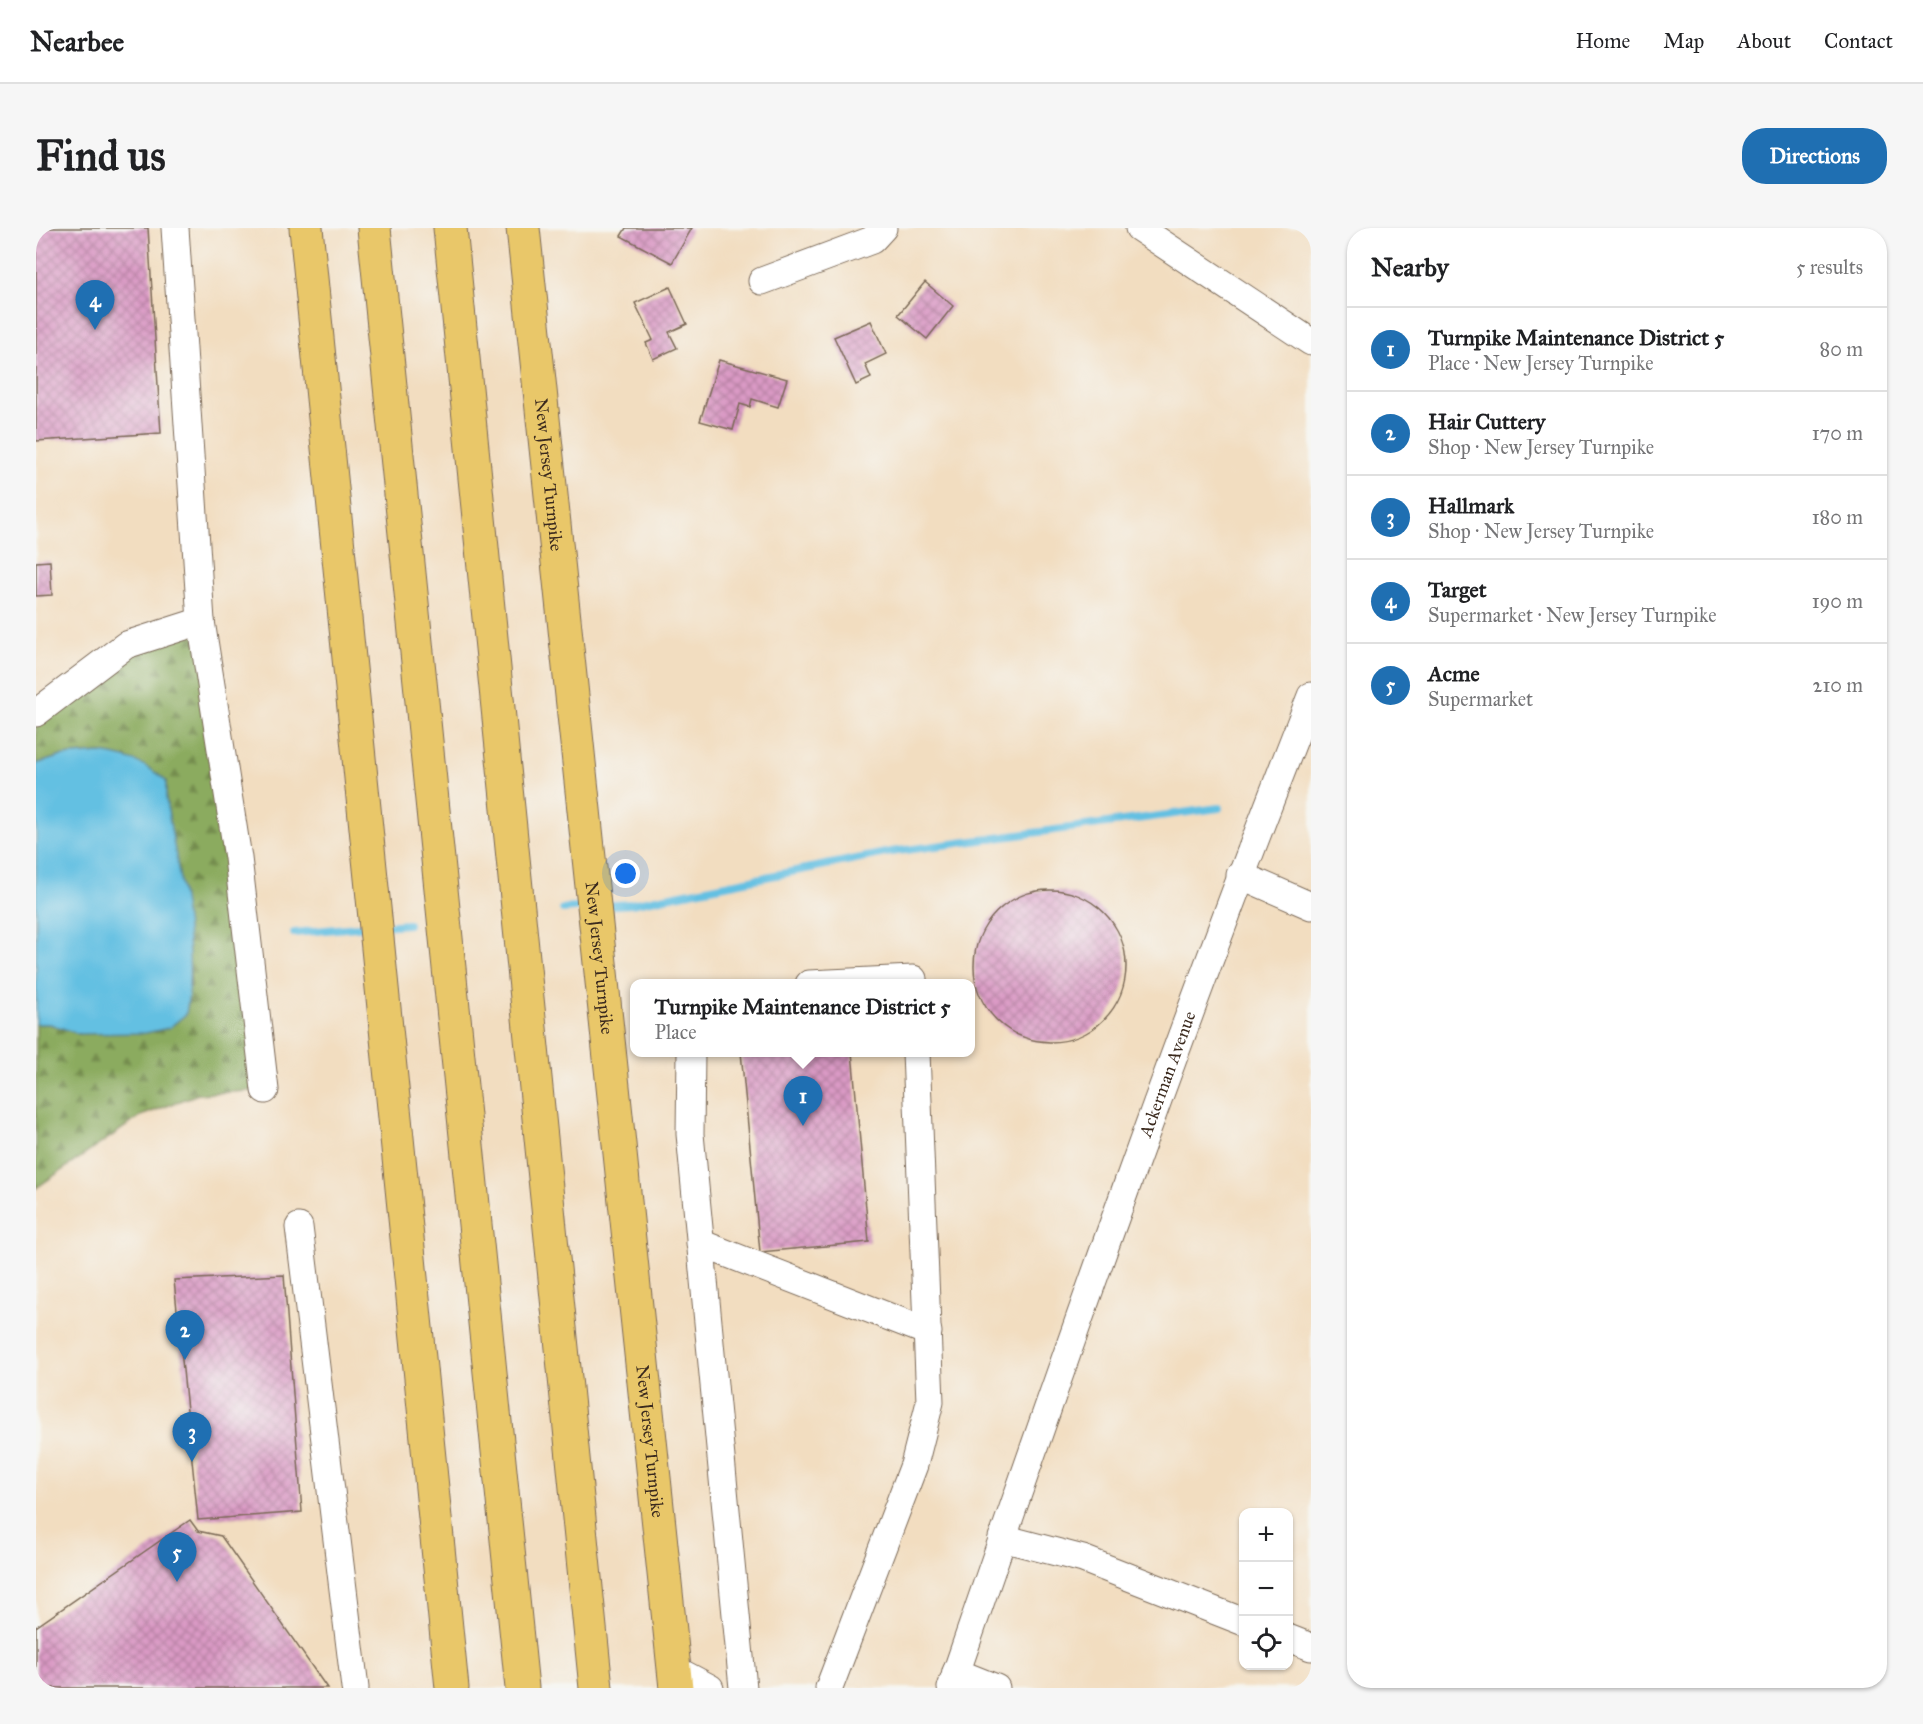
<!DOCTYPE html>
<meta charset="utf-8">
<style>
body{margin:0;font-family:"IM FELL Great Primer",serif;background:#f6f6f6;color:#202124}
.controls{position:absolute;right:18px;bottom:18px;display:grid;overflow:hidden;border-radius:12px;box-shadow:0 2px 4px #0004}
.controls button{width:54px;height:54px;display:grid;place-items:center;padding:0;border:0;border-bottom:2px solid #e0e0e0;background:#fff;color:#202124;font:30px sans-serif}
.you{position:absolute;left:590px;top:646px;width:21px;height:21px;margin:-15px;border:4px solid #fff;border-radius:50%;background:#1a73e8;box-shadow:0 0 0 9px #1a73e833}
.badge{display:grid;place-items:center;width:39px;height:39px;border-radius:50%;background:#1f6fb2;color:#fff;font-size:20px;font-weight:700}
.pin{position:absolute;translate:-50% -50px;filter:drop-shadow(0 2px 3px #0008)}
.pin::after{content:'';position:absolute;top:32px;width:21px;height:18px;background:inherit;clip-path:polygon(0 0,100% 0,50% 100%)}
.popup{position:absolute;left:594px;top:751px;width:345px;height:78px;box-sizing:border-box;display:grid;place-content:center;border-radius:12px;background:#fff;filter:drop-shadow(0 2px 4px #0005);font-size:20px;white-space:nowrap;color:#757577}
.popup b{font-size:22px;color:#202124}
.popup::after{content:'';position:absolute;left:50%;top:100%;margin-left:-12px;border:12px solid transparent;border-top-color:#fff}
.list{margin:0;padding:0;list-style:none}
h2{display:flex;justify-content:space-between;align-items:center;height:78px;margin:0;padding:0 24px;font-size:26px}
h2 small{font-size:20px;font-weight:400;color:#757577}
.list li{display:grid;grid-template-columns:39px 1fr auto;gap:18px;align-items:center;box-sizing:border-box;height:84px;padding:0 24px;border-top:2px solid #e0e0e0}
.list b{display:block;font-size:22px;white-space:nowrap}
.list p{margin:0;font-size:20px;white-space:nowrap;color:#757577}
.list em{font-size:20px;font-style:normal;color:#757577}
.icon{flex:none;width:33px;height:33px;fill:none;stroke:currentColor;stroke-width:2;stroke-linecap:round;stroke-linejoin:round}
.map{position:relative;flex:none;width:1275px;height:1460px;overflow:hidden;border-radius:24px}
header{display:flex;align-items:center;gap:36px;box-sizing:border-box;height:84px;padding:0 30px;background:#fff;border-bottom:2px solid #e0e0e0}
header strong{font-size:28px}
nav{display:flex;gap:33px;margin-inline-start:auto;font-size:21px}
.intro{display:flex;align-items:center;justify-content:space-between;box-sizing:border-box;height:144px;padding:0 36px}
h1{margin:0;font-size:42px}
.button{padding:15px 27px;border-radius:24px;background:#1f6fb2;color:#fff;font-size:21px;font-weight:700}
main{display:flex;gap:36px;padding:0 36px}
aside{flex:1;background:#fff;border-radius:24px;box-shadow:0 2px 4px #0004}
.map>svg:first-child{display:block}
.forest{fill:url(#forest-firs);stroke:#636a3e;stroke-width:1.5}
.water{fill:#64c0e2;stroke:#507580;stroke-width:1.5}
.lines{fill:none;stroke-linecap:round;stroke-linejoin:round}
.stream{stroke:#64c0e2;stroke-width:8}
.building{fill:url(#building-cross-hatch)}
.minor-casing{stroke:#7b6957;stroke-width:29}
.highway-casing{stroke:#7b6957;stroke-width:35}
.minor{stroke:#fff;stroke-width:27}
.highway{stroke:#e9c769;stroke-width:33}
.labels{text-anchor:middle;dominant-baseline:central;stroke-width:4.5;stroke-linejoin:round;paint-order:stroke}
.street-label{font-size:18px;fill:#3b2a1e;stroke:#f6f6f2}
</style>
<header>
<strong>Nearbee</strong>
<nav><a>Home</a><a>Map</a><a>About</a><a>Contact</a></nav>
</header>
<div class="intro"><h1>Find us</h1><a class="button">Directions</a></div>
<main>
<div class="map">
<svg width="1275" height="1460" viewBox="0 0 1275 1460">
<defs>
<pattern id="forest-firs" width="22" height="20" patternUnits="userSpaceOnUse" patternTransform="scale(1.5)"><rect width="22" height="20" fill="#8bab5f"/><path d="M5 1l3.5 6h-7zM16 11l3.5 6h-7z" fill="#738b4e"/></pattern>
<pattern id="building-cross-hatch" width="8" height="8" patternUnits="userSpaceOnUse" patternTransform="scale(1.5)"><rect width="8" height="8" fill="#da9ac5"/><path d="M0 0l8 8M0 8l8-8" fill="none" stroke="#b27e9f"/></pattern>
</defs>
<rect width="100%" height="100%" fill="#f6f6f2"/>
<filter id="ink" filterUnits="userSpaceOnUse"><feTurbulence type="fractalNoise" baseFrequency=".0167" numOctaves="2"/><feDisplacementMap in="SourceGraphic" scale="12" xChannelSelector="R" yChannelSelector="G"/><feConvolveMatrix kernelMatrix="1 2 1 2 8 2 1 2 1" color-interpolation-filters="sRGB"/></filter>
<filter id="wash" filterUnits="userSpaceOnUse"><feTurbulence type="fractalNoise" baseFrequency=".008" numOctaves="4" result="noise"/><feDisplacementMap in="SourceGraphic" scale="24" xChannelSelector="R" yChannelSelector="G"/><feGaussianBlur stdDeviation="1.35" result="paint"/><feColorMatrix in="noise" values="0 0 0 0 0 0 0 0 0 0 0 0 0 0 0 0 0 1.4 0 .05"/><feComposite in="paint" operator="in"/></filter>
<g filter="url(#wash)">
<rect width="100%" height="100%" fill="#f2ddc0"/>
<path class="forest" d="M 165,393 L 229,862 L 162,866 L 105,888 L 0,960 L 0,796 L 14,796 L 43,806 L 155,758 L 152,717 L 130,570 L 130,553 L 64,525 L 26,528 L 0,536 L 0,485 L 90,417 Z"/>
<path class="water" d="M 64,525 C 91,529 109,534 130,553 L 130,570 C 140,636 162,721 150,786 L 133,800 L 110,805 L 43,806 L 14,796 L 0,796 L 0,536 L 26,528 Z"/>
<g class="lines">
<g class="stream">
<path d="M 564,678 L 595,676 L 855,624 L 1183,580"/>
<path d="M 527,681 L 551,679"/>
<path d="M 345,698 L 372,696"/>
<path d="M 258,705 L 332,698"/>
</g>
</g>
<g id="blocks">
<g class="building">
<path d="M 0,0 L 112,0 L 125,205 L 0,213 Z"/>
<path d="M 590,0 L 656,0 L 636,35 L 585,8 Z"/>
<path d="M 889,54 L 917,78 L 891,111 L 862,87 Z"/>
<path d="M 634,59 L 651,96 L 633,104 L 641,120 L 617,131 L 610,115 L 617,112 L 599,75 Z"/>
<path d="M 835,93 L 850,126 L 829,136 L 835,150 L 820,157 L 798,109 Z"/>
<path d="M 683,132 L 751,151 L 742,179 L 716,171 L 714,179 L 704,176 L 697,202 L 664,193 Z"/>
<path d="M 14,333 L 16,367 L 0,368 L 0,334 Z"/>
<circle cx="1014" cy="738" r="76"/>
<path d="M 705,824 L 816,824 L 833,1014 L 724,1024 Z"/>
<path d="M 248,1047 L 266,1284 L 162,1292 L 138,1052 Z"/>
<path d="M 154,1292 L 162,1303 L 185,1308 L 291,1460 L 0,1460 L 0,1399 Z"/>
</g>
</g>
</g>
<g filter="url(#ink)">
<use href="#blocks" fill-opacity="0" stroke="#7b6957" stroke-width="1.5"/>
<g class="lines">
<g class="minor-casing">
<g id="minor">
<path d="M 1103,0 L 1275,114"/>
<path d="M 726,53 L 836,12 L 847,0"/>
<path d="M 165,393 L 202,630 L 229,862"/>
<path d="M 0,485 L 90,417 L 165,393 L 139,0"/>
<path d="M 1204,647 L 1275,678"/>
<path d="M 773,756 L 877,751 L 877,756"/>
<path d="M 655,824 L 654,906 L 707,1460"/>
<path d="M 263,999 L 319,1460"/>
<path d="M 664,1015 L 892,1104"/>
<path d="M 966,1310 L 1047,1331 L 1208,1394"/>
<path d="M 1252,1410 L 1275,1419"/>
<path d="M 638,1441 L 674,1460"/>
<path d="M 920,1444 L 960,1460"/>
<path d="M 793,1460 L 878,1237 L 894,1174 L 880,824"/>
<path id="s1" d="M 915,1460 C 1029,1127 1146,795 1275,468"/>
</g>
</g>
<g class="highway-casing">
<g id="highway">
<path d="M 270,0 L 416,1460"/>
<path d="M 338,0 L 486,1460"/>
<path d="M 414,0 L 560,1460"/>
<path id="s2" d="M 487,0 L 640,1460"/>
</g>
</g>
<use href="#minor" class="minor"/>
<use href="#highway" class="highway"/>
</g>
</g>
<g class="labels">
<g class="street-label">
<text stroke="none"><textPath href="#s2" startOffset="248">New Jersey Turnpike</textPath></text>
<text stroke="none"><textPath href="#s2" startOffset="734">New Jersey Turnpike</textPath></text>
<text stroke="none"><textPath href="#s1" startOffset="651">Ackerman Avenue</textPath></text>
<text stroke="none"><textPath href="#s2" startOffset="1220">New Jersey Turnpike</textPath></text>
</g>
</g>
</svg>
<div class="controls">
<button>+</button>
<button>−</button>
<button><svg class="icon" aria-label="locate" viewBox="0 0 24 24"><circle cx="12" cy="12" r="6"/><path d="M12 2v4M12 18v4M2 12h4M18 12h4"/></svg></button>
</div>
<div class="you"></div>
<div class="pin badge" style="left:767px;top:898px">1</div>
<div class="popup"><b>Turnpike Maintenance District 5</b>Place</div>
<div class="pin badge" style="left:149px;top:1132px">2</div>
<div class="pin badge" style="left:156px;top:1234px">3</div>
<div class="pin badge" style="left:59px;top:102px">4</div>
<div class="pin badge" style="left:141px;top:1354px">5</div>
</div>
<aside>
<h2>Nearby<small>5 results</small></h2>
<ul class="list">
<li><span class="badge">1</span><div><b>Turnpike Maintenance District 5</b><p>Place · New Jersey Turnpike</p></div><em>80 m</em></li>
<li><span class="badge">2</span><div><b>Hair Cuttery</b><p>Shop · New Jersey Turnpike</p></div><em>170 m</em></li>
<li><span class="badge">3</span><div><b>Hallmark</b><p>Shop · New Jersey Turnpike</p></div><em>180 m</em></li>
<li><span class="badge">4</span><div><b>Target</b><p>Supermarket · New Jersey Turnpike</p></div><em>190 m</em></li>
<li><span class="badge">5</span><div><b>Acme</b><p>Supermarket</p></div><em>210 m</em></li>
</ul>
</aside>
</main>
